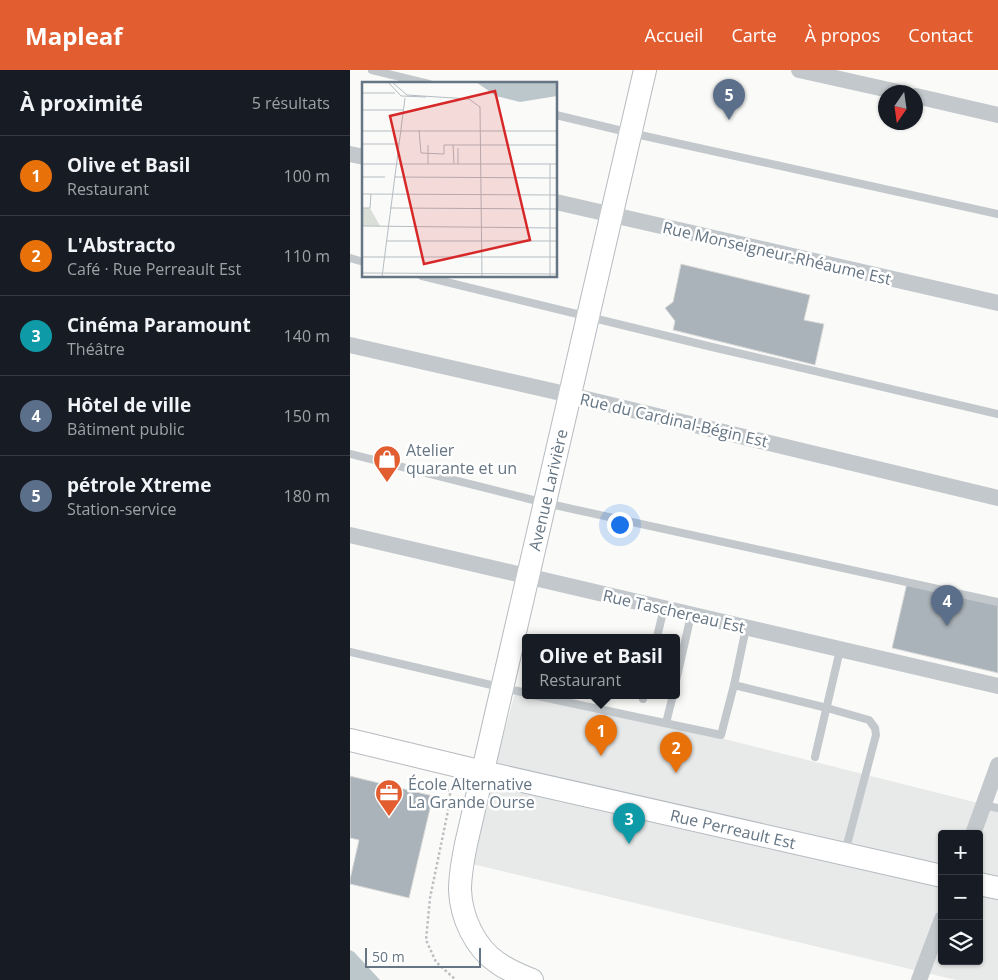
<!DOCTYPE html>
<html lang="fr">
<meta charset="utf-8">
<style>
body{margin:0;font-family:"Open Sans",sans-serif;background:#242831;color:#f1f3f6}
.controls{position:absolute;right:15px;bottom:15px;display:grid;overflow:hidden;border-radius:5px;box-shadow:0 1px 4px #0004}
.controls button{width:45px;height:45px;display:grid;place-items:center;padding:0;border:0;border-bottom:1px solid #363941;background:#171b24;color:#f1f3f6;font:25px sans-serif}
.compass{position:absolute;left:528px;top:15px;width:45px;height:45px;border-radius:50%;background:#171b24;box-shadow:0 1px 4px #0004;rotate:193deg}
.scale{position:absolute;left:15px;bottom:12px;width:116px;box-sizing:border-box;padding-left:5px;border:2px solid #657583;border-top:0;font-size:14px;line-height:18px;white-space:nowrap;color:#657583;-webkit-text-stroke:4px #fff;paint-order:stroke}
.you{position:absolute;left:269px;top:454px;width:18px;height:18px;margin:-12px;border:4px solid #fff;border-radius:50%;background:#1a73e8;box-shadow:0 0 0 8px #1a73e833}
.badge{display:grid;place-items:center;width:32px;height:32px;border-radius:50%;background:#e25d30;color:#fff;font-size:16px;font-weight:700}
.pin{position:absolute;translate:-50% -41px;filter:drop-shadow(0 1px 2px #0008)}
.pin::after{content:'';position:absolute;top:26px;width:18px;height:15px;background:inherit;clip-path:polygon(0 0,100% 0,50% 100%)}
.popup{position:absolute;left:172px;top:564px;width:158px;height:65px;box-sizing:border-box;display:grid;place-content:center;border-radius:5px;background:#171b24;filter:drop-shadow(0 1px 4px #0005);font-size:16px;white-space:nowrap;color:#9ea1a6}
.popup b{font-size:19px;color:#f1f3f6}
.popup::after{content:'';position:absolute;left:50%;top:100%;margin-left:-10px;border:10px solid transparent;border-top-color:#171b24}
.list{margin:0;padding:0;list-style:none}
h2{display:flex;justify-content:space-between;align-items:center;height:65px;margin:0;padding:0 20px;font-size:21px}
h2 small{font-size:16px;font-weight:400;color:#9ea1a6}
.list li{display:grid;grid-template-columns:32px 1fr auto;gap:15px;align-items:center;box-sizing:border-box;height:80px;padding:0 20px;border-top:1px solid #363941}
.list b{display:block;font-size:19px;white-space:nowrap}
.list p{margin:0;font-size:16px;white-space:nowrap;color:#9ea1a6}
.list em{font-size:16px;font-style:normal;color:#9ea1a6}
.icon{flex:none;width:28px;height:28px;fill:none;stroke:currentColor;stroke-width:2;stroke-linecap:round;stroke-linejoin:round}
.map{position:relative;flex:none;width:648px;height:910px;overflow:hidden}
header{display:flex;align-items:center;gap:30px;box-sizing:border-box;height:70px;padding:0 25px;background:#e25d30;color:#fff}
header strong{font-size:24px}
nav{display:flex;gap:28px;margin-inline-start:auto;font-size:18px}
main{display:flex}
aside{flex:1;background:#171b24}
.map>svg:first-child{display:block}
.built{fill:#e8e9e9;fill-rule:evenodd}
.water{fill:#bcc7cc}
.building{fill:#aab3b9;stroke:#dcdcda}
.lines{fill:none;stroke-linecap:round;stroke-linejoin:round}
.secondary-casing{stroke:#b6bbc0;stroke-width:24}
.path{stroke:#bbbfc2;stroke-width:2.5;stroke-dasharray:2.5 2.5;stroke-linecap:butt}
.lane{stroke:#c3c8cc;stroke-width:8}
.street{stroke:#c3c8cc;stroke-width:16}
.secondary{stroke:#fff;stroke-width:22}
.labels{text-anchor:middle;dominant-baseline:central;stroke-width:5;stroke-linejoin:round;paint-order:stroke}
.street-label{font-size:16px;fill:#657583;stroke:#fff}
.poi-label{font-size:16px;fill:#657583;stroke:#fff;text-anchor:start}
.inset-road{fill:none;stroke:#b5bdc2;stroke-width:1}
.view{fill:#d62828;fill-opacity:0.15;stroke:#d62828;stroke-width:2.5}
.inset-edge{fill:none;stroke:#657583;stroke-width:2.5}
</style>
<header>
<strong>Mapleaf</strong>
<nav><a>Accueil</a><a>Carte</a><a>À propos</a><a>Contact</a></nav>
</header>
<main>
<aside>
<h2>À proximité<small>5 résultats</small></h2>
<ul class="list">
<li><span class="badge" style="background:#e8710a">1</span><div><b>Olive et Basil</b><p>Restaurant</p></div><em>100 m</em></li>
<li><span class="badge" style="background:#e8710a">2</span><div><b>L'Abstracto</b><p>Café · Rue Perreault Est</p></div><em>110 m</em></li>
<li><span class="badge" style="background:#0f9aa8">3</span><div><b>Cinéma Paramount</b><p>Théâtre</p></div><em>140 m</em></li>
<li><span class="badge" style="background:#5c6f8a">4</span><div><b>Hôtel de ville</b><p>Bâtiment public</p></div><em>150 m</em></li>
<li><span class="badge" style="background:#5c6f8a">5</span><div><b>pétrole Xtreme</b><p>Station-service</p></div><em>180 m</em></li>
</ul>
</aside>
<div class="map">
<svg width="648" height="910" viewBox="0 0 648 910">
<rect width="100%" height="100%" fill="#fafaf8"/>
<path class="built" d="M 167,616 L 176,619 L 176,625 L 199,625 L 648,738 L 648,910 L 606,910 L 118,793 ZM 592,764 L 629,764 L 629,891 L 592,891 Z"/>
<path class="water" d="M 0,880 L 4,882 L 30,910 L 0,910 Z"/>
<g class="building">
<path d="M 331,194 L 460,225 L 454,250 L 474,254 L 465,295 L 323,260 L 325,251 L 315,238 L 323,232 Z"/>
<path d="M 557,513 L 648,534 L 648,603 L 542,578 Z"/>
<path d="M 0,706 L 83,726 L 59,828 L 0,814 L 0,809 L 9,770 L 0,768 Z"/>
</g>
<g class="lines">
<g class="secondary-casing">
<g id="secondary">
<path d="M 0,670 L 133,702 L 592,806"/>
<path d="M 629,814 L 648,818"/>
<path d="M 182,910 C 170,905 159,901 148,893 C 125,878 111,847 110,820 C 110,805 113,789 116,774 L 295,0"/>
</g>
</g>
<path class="path" d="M 91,712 L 100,721 L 100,731 L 80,828 L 76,870 L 86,892 L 106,910"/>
<g class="lane">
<path d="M 22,0 L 79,14"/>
<path d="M 206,45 L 281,63 L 648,144"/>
<path d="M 0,188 L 14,192"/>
<path d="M 72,206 L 362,277 L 648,344"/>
<path d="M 0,384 L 195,433 L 648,532"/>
<path d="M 307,567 L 314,538"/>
<path d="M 0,582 L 176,623"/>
<path d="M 326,611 L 341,545"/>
<path d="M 384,615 L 396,558"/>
<path d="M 183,625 L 371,665 L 384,615 L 477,638 L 519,650 L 525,658 L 526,665 L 495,782"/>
<path d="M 293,629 L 294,625"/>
<path d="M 316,653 L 323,625"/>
<path d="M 465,687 L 490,580"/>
<path d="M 633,735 L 648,738"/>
</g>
<g class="street">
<path d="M 449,0 L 548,22"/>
<path d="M 566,26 L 648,45"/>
<path d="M 0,84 L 14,87"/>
<path d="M 206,132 L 648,233"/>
<path d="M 0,275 L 220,325 L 648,428"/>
<path d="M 0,465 L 648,616"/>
<path d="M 623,764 L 648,695"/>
<path d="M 569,910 L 592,849"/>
</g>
<use href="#secondary" class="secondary"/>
</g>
<defs>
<g id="shop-pin" transform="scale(1.4375)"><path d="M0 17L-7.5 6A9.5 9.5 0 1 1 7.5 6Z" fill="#e25d30" stroke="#fff"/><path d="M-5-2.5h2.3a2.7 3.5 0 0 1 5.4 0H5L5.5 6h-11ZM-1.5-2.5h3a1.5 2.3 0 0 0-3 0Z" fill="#fff"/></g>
<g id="office-pin" transform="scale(1.4375)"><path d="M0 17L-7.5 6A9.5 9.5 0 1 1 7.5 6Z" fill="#e25d30" stroke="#fff"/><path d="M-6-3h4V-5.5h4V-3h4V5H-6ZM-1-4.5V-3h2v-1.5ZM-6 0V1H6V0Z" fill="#fff"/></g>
</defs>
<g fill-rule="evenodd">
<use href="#shop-pin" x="37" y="389"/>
<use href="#office-pin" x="39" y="723"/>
</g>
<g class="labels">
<g class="street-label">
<text transform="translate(427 183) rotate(13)">Rue Monseigneur-Rhéaume Est</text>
<text transform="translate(324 350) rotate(13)">Rue du Cardinal-Bégin Est</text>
<text transform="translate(198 420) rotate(-77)">Avenue Larivière</text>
<text transform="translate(324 541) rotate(13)">Rue Taschereau Est</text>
<text transform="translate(383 759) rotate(13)">Rue Perreault Est</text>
</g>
<g class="poi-label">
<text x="56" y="380">Atelier<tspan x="56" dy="18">quarante et un</tspan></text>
<text x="58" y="714">École Alternative<tspan x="58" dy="18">La Grande Ourse</tspan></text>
</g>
</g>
<g transform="translate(12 12)">
<rect width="195" height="195" fill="#fafaf8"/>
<path d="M 0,126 L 8,126 L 18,144 L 0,144 Z" fill="#dadfd7"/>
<path d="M 114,0 L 195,0 L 195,14 L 158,20 L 134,14 Z" fill="#bcc7cc"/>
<path class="inset-road" d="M 26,0 L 39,14 L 64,15M 30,0 L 45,13 L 107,17 L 118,25 L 120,195M 0,11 L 33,11M 0,28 L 41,28M 57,48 L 59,71 L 82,72 L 82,63 L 195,63M 0,49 L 195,49M 0,62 L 37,62M 66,63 L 66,82M 91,63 L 92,82M 96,66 L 96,82M 0,82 L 195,82M 0,95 L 23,95M 32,95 L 195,96M 0,112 L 195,113M 0,126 L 8,126 L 9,112M 28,126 L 195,127M 0,144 L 195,146M 24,159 L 195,159M 0,175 L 195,175M 0,191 L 195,192M 20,195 L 43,16M 188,195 L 188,82"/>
<path class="view" d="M 133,9 L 168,158 L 62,182 L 28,34 Z"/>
<rect width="195" height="195" class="inset-edge"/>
</g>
</svg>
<div class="controls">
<button>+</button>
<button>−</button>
<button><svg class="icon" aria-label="layers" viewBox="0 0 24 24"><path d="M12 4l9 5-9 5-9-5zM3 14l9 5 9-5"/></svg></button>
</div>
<svg class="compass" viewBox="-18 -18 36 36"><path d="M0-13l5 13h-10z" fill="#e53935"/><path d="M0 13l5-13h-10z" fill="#9ea1a6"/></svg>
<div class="scale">50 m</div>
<div class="you"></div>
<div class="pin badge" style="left:251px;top:686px;background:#e8710a">1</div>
<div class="popup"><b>Olive et Basil</b>Restaurant</div>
<div class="pin badge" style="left:326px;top:703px;background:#e8710a">2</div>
<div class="pin badge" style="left:279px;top:774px;background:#0f9aa8">3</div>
<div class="pin badge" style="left:597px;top:556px;background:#5c6f8a">4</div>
<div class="pin badge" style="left:379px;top:50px;background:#5c6f8a">5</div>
</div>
</main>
